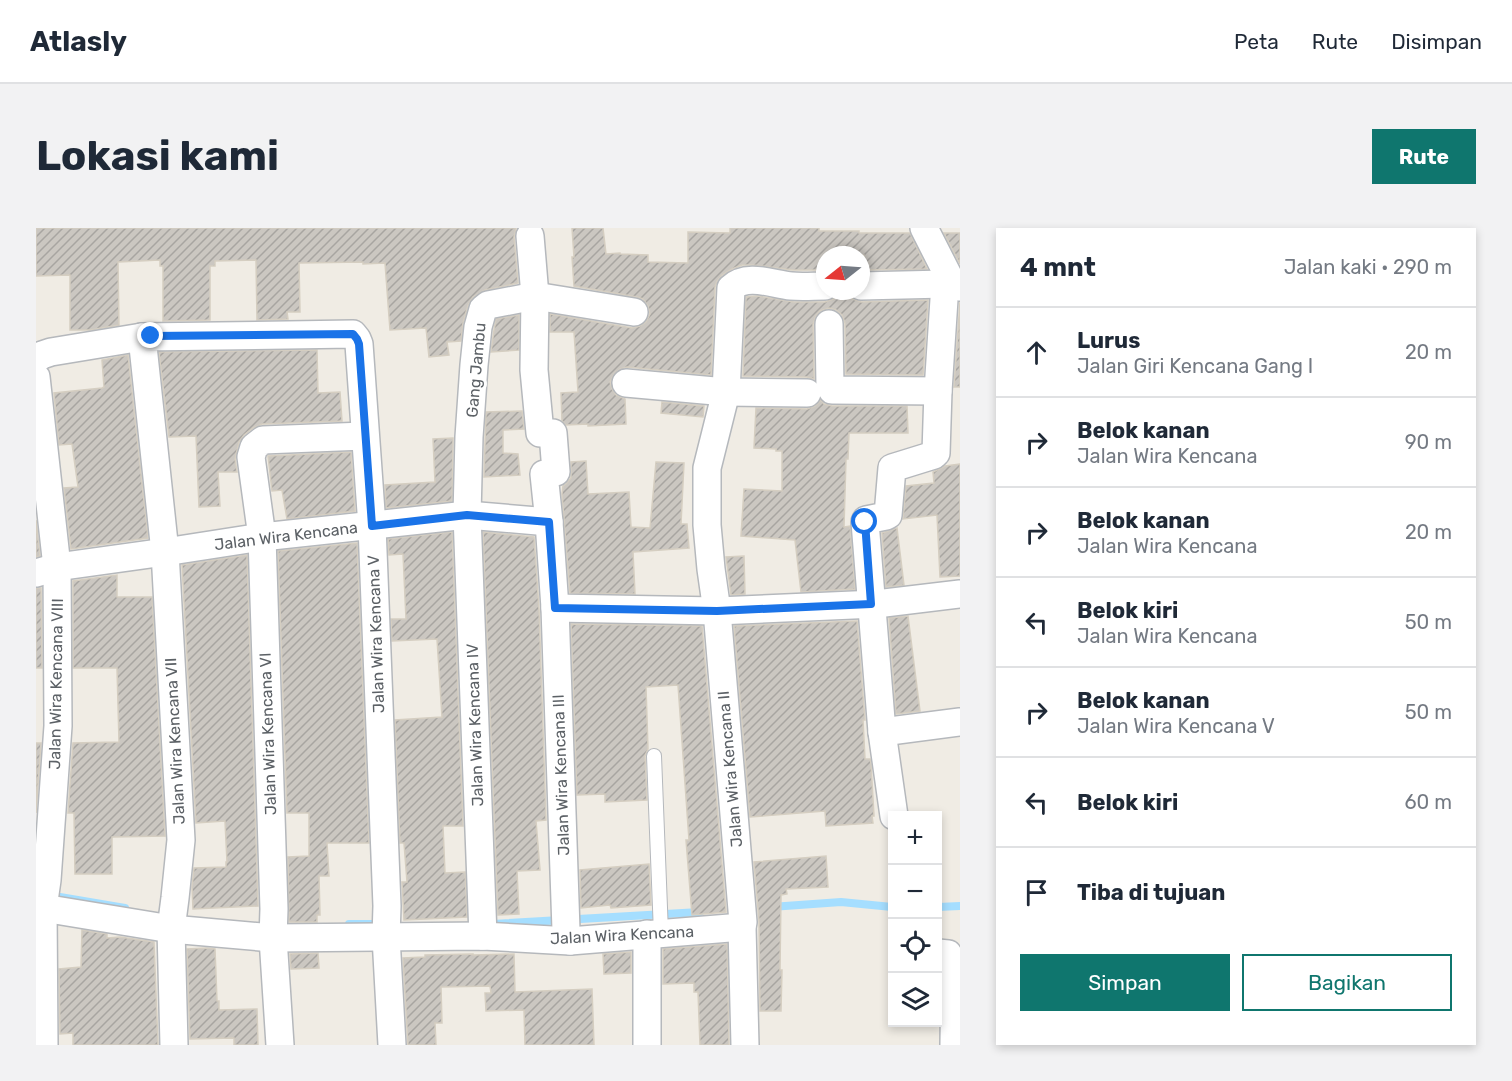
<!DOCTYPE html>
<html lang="id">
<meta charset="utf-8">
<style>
body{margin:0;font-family:Rubik,sans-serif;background:#f2f2f3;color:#1f2937}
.controls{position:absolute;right:18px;bottom:18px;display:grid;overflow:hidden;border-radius:0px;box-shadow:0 3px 9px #0003}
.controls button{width:54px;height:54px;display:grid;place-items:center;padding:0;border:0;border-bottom:2px solid #e0e1e3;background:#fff;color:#1f2937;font:30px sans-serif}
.compass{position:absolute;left:780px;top:18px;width:54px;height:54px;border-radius:50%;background:#fff;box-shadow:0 3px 9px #0003;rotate:253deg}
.stop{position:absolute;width:18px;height:18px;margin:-14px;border:4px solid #1a73e8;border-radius:50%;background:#fff}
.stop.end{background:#1a73e8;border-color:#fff;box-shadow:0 2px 6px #0008}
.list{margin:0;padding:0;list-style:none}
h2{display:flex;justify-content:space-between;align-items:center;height:78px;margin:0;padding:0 24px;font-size:26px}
h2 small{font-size:20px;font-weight:400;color:#747a83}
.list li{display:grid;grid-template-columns:39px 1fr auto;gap:18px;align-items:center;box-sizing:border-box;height:90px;padding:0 24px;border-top:2px solid #e0e1e3}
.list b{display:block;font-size:22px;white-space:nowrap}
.list p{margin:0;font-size:20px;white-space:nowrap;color:#747a83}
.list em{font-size:20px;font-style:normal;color:#747a83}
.actions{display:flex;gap:12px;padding:18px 24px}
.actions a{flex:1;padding:14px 0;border:2px solid #0f766e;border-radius:0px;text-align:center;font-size:21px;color:#0f766e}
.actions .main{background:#0f766e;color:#fff}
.icon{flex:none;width:33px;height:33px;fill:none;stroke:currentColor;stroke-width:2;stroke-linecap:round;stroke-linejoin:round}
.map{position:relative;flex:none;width:924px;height:817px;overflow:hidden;border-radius:0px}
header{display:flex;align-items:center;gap:36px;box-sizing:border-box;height:84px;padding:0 30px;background:#fff;border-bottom:2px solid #e0e1e3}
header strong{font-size:28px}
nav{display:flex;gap:33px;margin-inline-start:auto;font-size:21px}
.intro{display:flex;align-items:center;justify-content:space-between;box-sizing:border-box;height:144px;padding:0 36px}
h1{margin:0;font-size:42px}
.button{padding:15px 27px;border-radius:0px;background:#0f766e;color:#fff;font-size:21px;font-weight:700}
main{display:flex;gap:36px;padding:0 36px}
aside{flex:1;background:#fff;border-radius:0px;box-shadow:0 3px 9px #0003}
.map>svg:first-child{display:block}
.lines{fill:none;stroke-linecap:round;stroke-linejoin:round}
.stream{stroke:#a5deff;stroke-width:8}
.building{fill:url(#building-hatch);stroke:#d5cec1;stroke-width:1.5}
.lane-casing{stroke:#b5b8bc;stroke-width:16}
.street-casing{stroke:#b5b8bc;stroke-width:30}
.lane{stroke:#fff;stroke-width:14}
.street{stroke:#fff;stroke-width:27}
.route{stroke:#1a73e8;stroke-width:8}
.labels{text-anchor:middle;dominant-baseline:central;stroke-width:6;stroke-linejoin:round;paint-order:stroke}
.street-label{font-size:16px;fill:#5c6166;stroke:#fff}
</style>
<header>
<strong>Atlasly</strong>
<nav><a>Peta</a><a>Rute</a><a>Disimpan</a></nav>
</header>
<div class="intro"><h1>Lokasi kami</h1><a class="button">Rute</a></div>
<main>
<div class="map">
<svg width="924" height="817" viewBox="0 0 924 817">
<defs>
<pattern id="building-hatch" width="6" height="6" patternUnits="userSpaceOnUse" patternTransform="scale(1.5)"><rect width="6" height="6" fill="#cbc7c1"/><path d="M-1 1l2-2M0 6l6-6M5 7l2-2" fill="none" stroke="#a8a5a1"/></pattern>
</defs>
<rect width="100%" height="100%" fill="#f0ece4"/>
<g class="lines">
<g class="stream">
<path d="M 24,669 L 89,680"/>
<path d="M 735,679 L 805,674 L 856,679"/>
<path d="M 902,679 L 924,678"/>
<path d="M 313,696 L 340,696"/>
<path d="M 457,696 L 664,684"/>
</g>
</g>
<g class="building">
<path d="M 0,0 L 480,0 L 478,9 L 482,55 L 449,62 L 437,69 L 432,77 L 427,95 L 425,113 L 411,114 L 413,127 L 393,129 L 390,100 L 354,102 L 349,35 L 327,36 L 327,34 L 263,35 L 264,84 L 251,84 L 252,91 L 221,92 L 220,32 L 179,33 L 179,38 L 174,38 L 174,92 L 127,93 L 127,38 L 124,38 L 124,32 L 82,34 L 83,97 L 54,102 L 34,102 L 34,47 L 0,48 Z"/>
<path d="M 536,0 L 567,0 L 570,26 L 584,25 L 584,26 L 612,27 L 612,34 L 652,35 L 652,4 L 694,5 L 694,0 L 783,0 L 783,3 L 823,3 L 823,5 L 874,5 L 891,41 L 828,42 L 828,27 L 789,27 L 789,42 L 757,42 L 717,37 L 706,37 L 696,41 L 686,47 L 681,53 L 679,59 L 675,147 L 591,139 L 584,141 L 578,146 L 574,154 L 576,161 L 580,167 L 589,171 L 590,196 L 552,198 L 552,196 L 530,197 L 526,193 L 525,165 L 542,164 L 538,104 L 514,104 L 514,86 L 596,100 L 604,98 L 610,94 L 614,86 L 612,78 L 607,71 L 601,69 L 538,58 L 536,29 L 538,29 Z"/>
<path d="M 908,5 L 924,5 L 924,36 Z"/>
<path d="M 803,65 L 811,65 L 817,71 L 825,74 L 892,72 L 887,147 L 810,146 L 809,95 L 806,87 L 800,82 L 793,80 L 784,83 L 780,88 L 777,96 L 778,151 L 771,149 L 707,148 L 710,69 L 722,68 L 758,74 L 789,74 L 797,71 Z"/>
<path d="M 924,74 L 924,159 L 918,159 Z"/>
<path d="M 483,87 L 483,122 L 455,124 L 458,102 L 460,91 Z"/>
<path d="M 281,122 L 282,165 L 304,164 L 306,193 L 226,196 L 217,200 L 208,207 L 203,214 L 199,231 L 201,244 L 182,244 L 184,278 L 163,279 L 160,208 L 133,209 L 123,124 Z"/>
<path d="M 92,127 L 112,310 L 35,321 L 28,260 L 42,259 L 36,216 L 23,217 L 18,165 L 66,160 L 68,159 L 66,132 Z"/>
<path d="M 785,172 L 788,176 L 796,178 L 871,178 L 872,205 L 813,205 L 812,231 L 810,231 L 808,299 L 814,298 L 819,361 L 765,364 L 759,312 L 705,308 L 708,261 L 746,263 L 746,223 L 740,223 L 740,221 L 718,220 L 720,180 L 771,181 L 779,178 Z"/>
<path d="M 626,174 L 668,178 L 667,189 L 625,185 Z"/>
<path d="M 486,183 L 488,201 L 467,202 L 467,225 L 482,226 L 484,247 L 448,249 L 450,184 Z"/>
<path d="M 417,210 L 416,273 L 350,280 L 349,257 L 399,254 L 397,211 Z"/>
<path d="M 315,224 L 319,283 L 251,291 L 246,262 L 236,263 L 232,228 Z"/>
<path d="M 550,233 L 552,266 L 593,264 L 595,299 L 614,300 L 620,234 L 648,235 L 645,296 L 651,296 L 653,320 L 597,324 L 599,366 L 534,365 L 526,266 L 527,258 L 530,256 L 535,250 L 535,234 Z"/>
<path d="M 924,236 L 924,348 L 904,349 L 901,287 L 867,291 L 870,258 L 898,255 L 897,244 L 909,238 Z"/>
<path d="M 0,292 L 4,328 L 0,329 Z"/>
<path d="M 861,300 L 868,357 L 850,359 L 846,305 Z"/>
<path d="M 416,304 L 427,598 L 407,598 L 409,645 L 429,644 L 431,689 L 368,692 L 366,654 L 371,654 L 368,615 L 364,615 L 359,492 L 406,489 L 401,411 L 356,413 L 355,391 L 370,391 L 367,326 L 353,327 L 352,311 Z"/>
<path d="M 447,304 L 498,309 L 503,381 L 510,592 L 500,593 L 504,642 L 481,643 L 483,686 L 462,687 Z"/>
<path d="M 321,315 L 333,615 L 291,615 L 293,648 L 283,648 L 284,687 L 281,687 L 281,694 L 253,694 L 252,629 L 273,628 L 273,585 L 251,585 L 242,323 Z"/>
<path d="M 211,327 L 222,678 L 157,681 L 156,659 L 158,640 L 190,639 L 190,634 L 191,634 L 189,593 L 160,595 L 146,337 Z"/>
<path d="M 708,328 L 709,366 L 695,367 L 690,329 Z"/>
<path d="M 81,347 L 81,369 L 116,369 L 129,608 L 76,609 L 76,646 L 39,646 L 38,585 L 32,585 L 37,515 L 83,514 L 81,440 L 37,440 L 37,353 Z"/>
<path d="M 0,360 L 5,360 L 6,440 L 0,440 Z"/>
<path d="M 872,388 L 884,483 L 860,486 L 853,390 Z"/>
<path d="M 821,393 L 829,492 L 827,492 L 829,531 L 834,531 L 835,536 L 838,588 L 836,588 L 837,595 L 790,598 L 789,583 L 714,589 L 698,398 Z"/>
<path d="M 535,396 L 666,398 L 690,684 L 656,687 L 650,612 L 653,612 L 642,457 L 610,459 L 612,521 L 609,528 L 611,572 L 569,574 L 569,566 L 541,567 Z"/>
<path d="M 0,515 L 5,515 L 0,585 Z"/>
<path d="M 790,628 L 792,659 L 750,661 L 751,666 L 745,667 L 744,742 L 746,742 L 745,783 L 724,783 L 723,693 L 718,634 Z"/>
<path d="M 613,636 L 615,677 L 575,680 L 574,677 L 545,680 L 544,642 Z"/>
<path d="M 46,702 L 71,706 L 71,710 L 84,709 L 118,714 L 122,817 L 37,817 L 37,805 L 24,806 L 23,741 L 45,739 Z"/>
<path d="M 691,716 L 693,817 L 664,817 L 662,764 L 658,764 L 658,755 L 627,756 L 627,721 Z"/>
<path d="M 171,720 L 179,721 L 181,773 L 183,773 L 183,782 L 221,781 L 222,817 L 198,817 L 198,810 L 154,811 L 151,721 Z"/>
<path d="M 595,724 L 595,745 L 568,746 L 567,726 Z"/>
<path d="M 282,725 L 283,740 L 255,741 L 254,726 Z"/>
<path d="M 437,726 L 437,727 L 478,726 L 479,764 L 556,761 L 558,817 L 489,817 L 488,782 L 450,783 L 449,765 L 455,765 L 454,758 L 405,759 L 406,795 L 399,795 L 400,817 L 372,817 L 367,730 L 389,729 L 389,727 Z"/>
</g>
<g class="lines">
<g class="lane-casing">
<path id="lane" d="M 618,528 L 625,705"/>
</g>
<g class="street-casing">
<g id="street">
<path d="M 888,0 L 917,57 L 924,59"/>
<path d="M 494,8 L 499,68 L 498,142 L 504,205 L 517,205 L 520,244 L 508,246 L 513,294"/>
<path d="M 825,58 L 909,56"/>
<path d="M 793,96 L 794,158 L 796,162 L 902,163"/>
<path d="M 0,131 L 6,127 L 15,124 L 106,109"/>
<path d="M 0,149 L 21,339 L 22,498 L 11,652 L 7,680 L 8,817"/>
<path d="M 590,155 L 690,164 L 771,165"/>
<path d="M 0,345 L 21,339 L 129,324 L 226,309 L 431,287 L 513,294 L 519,380 L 681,383 L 840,376 L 924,366"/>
<path d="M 519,380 L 530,702 L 534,713"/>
<path d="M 846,504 L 924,494"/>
<path d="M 858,588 L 846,504 L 829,294 L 830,292 L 850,288 L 852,287 L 856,240 L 898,227 L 900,225 L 902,163 L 909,56 L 917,57"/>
<path d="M 0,680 L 7,680 L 135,701 L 237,710 L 447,708 L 534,713 L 706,699"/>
<path d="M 447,708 L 431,287 L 433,209 L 438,137 L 442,99 L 447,81 L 452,77 L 499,68 L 598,84"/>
<path d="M 902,725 L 912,726 L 919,739 L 918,817"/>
<path d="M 138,817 L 135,701 L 139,670 L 145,612 L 129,324 L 106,109 L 317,106 L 321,111 L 323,116 L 336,298 L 351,678 L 350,709 L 356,817"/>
<path d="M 244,817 L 237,710 L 238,681 L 226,309 L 215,229 L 218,219 L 227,212 L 328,208"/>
<path d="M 611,817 L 611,706"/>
<path d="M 709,817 L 706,699 L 707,694 L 681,383 L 675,341 L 671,297 L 671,240 L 690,164 L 695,60 C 711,45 736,56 755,58 C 766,59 778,58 789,58"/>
</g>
</g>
<use href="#lane" class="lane"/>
<use href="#street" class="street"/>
</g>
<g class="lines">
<path class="route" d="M 115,108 L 317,106 L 321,111 L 323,116 L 336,298 L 431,287 L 513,294 L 519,380 L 681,383 L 835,376 L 829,294"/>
</g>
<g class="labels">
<g class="street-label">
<text transform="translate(440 142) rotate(-85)">Gang Jambu</text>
<text transform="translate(250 308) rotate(-7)">Jalan Wira Kencana</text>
<text transform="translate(340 406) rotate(-92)">Jalan Wira Kencana V</text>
<text transform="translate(20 456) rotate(-89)">Jalan Wira Kencana VIII</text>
<text transform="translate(439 497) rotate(-92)">Jalan Wira Kencana IV</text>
<text transform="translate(232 506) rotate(-92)">Jalan Wira Kencana VI</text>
<text transform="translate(139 513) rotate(-93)">Jalan Wira Kencana VII</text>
<text transform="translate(694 541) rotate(-95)">Jalan Wira Kencana II</text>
<text transform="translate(525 547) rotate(-92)">Jalan Wira Kencana III</text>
<text transform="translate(586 707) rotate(-3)">Jalan Wira Kencana</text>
</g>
</g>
</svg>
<div class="controls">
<button>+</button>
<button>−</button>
<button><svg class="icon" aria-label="locate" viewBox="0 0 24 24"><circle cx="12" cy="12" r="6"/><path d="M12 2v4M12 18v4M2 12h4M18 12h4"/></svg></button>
<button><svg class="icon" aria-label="layers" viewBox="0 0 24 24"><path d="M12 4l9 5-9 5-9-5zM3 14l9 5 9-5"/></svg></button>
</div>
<svg class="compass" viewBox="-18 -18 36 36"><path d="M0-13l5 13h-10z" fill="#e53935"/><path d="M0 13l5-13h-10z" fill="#747a83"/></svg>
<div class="stop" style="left:829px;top:294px"></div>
<div class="stop end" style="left:115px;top:108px"></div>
</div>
<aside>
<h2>4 mnt<small>Jalan kaki · 290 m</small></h2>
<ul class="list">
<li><svg class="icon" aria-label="ahead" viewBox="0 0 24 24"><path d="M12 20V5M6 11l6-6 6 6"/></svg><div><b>Lurus</b><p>Jalan Giri Kencana Gang I</p></div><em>20 m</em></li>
<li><svg class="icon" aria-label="right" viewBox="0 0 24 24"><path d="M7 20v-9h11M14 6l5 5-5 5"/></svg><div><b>Belok kanan</b><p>Jalan Wira Kencana</p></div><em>90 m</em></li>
<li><svg class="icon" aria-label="right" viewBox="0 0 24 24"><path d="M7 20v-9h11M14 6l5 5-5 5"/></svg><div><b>Belok kanan</b><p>Jalan Wira Kencana</p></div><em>20 m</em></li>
<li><svg class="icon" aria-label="left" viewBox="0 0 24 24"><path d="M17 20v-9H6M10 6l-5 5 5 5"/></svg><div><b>Belok kiri</b><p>Jalan Wira Kencana</p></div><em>50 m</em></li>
<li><svg class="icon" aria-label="right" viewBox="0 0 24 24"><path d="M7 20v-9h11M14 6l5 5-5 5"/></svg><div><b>Belok kanan</b><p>Jalan Wira Kencana V</p></div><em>50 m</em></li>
<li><svg class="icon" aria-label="left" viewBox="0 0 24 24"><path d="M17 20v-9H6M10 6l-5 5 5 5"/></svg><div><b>Belok kiri</b></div><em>60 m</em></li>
<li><svg class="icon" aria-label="arrive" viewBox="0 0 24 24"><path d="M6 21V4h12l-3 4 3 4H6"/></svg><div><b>Tiba di tujuan</b></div></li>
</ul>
<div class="actions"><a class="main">Simpan</a><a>Bagikan</a></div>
</aside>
</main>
